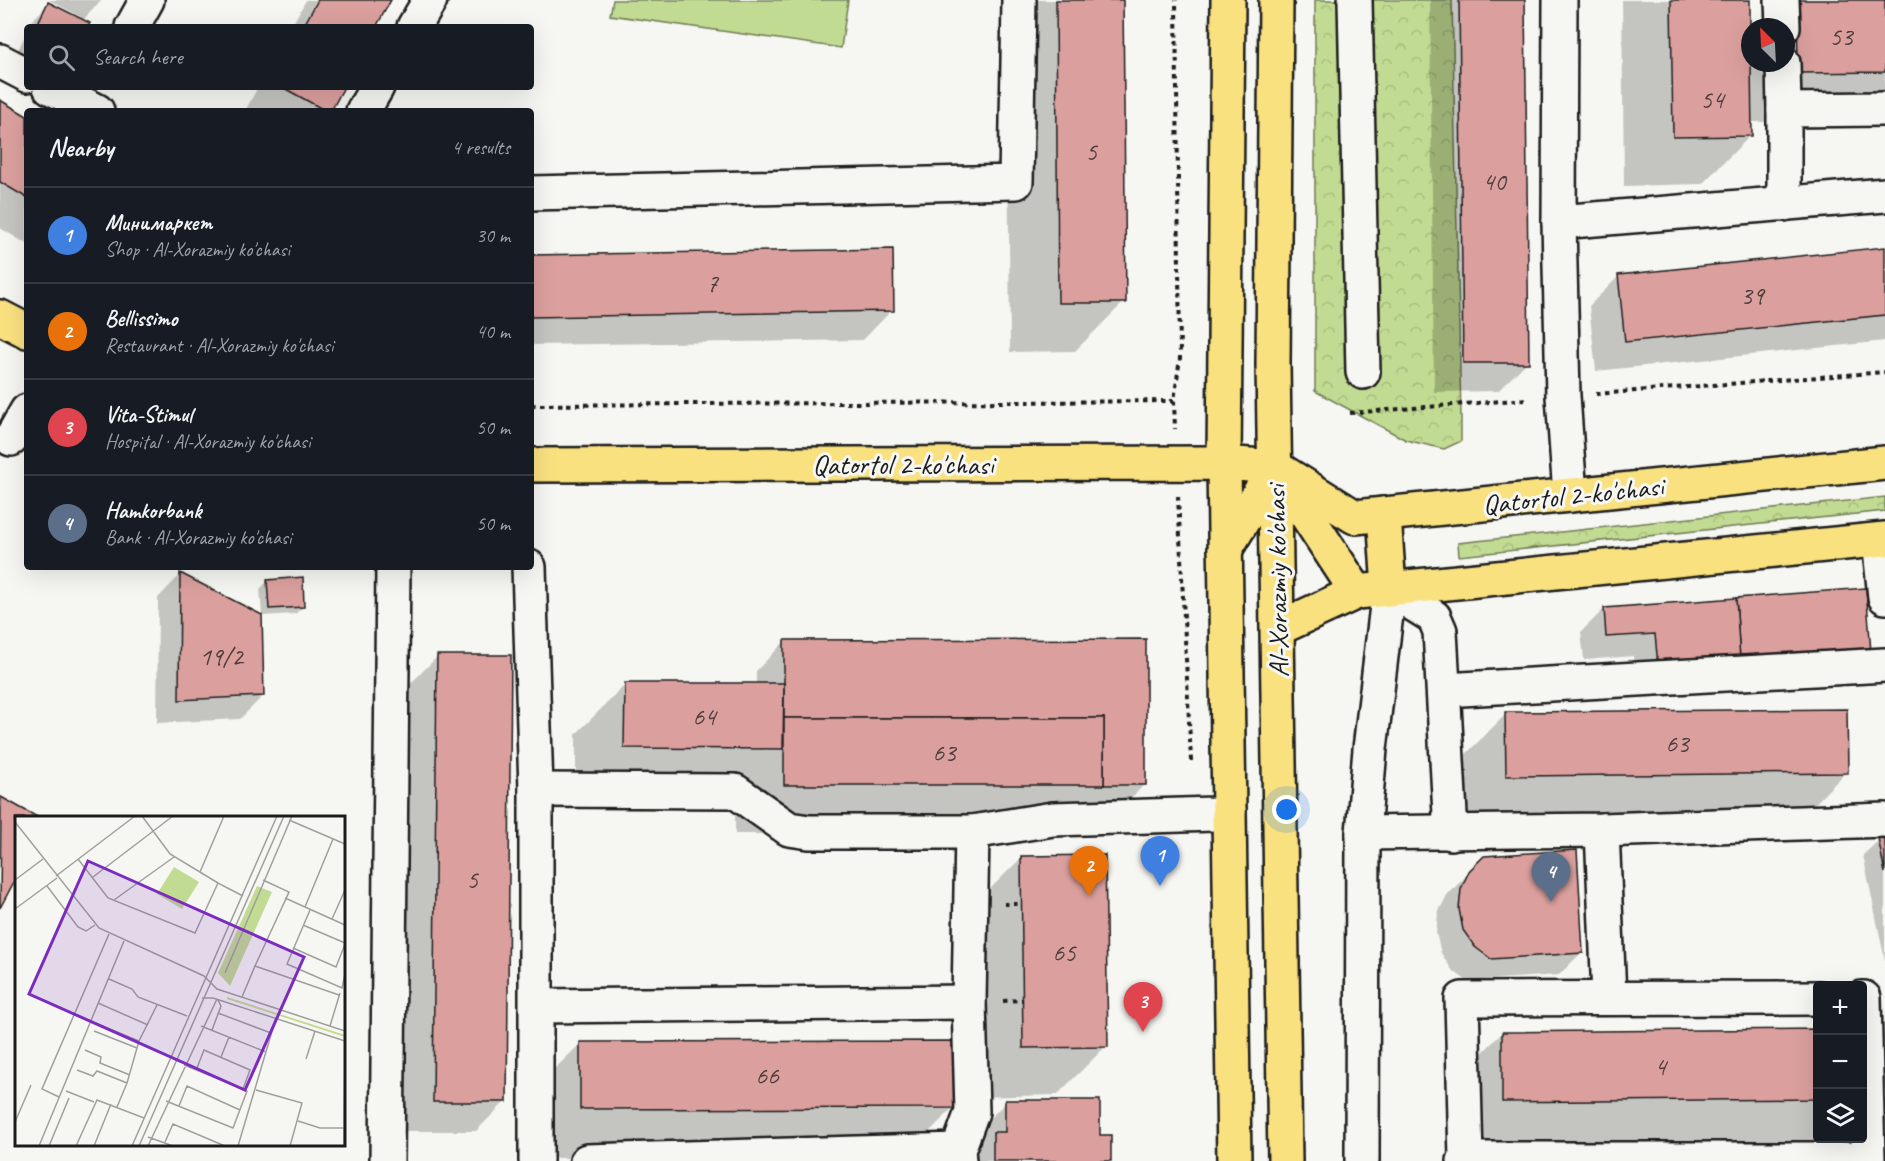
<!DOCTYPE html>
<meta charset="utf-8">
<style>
body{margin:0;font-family:Caveat,sans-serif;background:#242831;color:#f1f3f6}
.controls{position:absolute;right:18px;bottom:18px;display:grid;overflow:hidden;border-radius:6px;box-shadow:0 6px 24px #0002}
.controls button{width:54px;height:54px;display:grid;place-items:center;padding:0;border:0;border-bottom:2px solid #363941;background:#171b24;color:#f1f3f6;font:30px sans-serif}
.compass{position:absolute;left:1741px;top:18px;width:54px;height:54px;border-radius:50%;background:#171b24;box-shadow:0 6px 24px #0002;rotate:336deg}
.you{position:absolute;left:1287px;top:810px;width:21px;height:21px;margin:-15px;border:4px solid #fff;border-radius:50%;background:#1a73e8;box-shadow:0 0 0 9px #1a73e833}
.badge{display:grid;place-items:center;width:39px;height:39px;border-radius:50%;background:#1f6fb2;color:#fff;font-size:20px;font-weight:700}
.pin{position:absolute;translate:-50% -50px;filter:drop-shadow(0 2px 3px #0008)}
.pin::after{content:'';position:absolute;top:32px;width:21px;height:18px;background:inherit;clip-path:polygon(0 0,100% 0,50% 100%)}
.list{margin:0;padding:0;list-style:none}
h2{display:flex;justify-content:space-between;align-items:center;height:78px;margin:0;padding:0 24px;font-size:26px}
h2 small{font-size:20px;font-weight:400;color:#9ea1a6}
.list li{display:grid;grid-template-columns:39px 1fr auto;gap:18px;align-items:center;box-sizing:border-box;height:96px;padding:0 24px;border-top:2px solid #363941}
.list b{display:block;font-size:22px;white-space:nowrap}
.list p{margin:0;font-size:20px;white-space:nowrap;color:#9ea1a6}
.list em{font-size:20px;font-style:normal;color:#9ea1a6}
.icon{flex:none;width:33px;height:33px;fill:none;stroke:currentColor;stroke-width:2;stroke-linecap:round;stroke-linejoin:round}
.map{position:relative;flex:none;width:1885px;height:1161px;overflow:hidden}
.search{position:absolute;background:#171b24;box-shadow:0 6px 24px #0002;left:24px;top:24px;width:510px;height:66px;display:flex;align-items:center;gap:15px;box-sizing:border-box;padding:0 21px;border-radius:6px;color:#9ea1a6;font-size:22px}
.panel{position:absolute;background:#171b24;box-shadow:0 6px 24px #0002;left:24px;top:108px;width:510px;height:462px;border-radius:6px}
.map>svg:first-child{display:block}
.forest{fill:url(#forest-crowns);stroke:#6f7c57;stroke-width:1.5}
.green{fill:#c2db92;stroke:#6f7c57;stroke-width:1.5}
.shadow{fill:#0003}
.building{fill:#dba09e;stroke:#1c1c1c;stroke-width:1.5}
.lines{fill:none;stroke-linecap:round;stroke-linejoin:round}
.minor-casing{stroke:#1c1c1c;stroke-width:38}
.major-casing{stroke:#1c1c1c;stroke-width:38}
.path{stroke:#1c1c1c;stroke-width:4;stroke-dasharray:4.5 4.5;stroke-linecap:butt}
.minor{stroke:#f6f6f2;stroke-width:33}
.major{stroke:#fae180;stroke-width:33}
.labels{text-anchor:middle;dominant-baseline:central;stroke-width:6;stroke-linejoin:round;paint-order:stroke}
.number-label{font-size:26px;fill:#4c3d3c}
.street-label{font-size:28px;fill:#1c1c1c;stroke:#f6f6f2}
.inset-road{fill:none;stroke:#9f9f9c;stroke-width:1.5}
.view{fill:#7b2cbf;fill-opacity:0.15;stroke:#7b2cbf;stroke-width:3}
.inset-edge{fill:none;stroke:#1c1c1c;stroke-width:3}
</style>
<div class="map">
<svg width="1885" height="1161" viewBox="0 0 1885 1161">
<defs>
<pattern id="forest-crowns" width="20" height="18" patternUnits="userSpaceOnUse" patternTransform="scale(1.5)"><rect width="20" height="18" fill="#c2db92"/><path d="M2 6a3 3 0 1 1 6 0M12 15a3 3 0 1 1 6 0" fill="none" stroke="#a6bb7d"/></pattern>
</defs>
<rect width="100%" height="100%" fill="#f6f6f2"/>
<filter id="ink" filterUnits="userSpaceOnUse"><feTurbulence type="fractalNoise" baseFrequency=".0167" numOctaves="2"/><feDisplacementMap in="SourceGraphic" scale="12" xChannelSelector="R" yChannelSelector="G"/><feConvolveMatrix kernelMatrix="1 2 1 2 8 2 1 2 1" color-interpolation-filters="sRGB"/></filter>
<g filter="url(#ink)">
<g class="forest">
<path d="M 1315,0 L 1452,0 L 1461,417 L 1461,441 L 1444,449 L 1406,440 L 1315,391 Z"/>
<path d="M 1885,497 L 1885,511 L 1459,556 L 1458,543 Z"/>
</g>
<path class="green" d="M 613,0 L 848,0 L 841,48 L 610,15 Z"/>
<g class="shadow">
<path d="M 49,0 L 102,0 L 82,21 L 86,27 L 29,27 L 33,20 L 48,4 L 80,20 L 81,17 Z"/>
<path d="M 306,0 L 389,0 L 375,27 L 291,27 Z"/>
<path d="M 1007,0 L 1122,0 L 1124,302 L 1075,351 L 1010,352 Z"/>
<path d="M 1430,0 L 1524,0 L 1527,362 L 1498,391 L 1434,392 Z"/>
<path d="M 1622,0 L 1749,0 L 1750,63 L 1786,63 L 1786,27 L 1766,27 L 1793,0 L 1885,0 L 1885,120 L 1751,122 L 1751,135 L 1702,184 L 1624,186 Z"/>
<path d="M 27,32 L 27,62 L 15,56 Z"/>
<path d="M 258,87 L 342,87 L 329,111 L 245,111 Z"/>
<path d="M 0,102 L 27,117 L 27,244 L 0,228 Z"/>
<path d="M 1885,248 L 1885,341 L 1596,371 L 1589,306 L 1619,276 Z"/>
<path d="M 531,256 L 892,310 L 863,340 L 531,345 Z"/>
<path d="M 180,575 L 263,696 L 240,719 L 157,723 L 158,598 Z"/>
<path d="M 268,581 L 303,607 L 295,614 L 262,616 L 260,589 Z"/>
<path d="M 1865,590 L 1635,688 L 1633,656 L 1584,660 L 1581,632 L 1604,609 Z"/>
<path d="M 785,641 L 1144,785 L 1115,814 L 1053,834 L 735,834 L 735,797 L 576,796 L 576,734 L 626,684 L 756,685 L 756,671 Z"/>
<path d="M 438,656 L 505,1102 L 476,1131 L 404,1131 L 408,686 Z"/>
<path d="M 1506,714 L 1846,772 L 1797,822 L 1457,825 L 1457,763 Z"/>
<path d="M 1,799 L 16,818 L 16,875 L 0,905 Z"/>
<path d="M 1885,839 L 1885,961 L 1863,855 L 1879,840 Z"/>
<path d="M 1485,857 L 1582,952 L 1559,975 L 1467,981 L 1452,970 L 1441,953 L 1436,933 L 1438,913 L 1447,895 Z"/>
<path d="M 1021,858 L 1106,1046 L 1057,1095 L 975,1097 L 972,907 Z"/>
<path d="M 1818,1031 L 1818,1137 L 1807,1148 L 1453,1151 L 1453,1082 L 1502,1033 Z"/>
<path d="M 581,1043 L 953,1108 L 904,1157 L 531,1158 L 531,1092 Z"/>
<path d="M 1006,1102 L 1099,1137 L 1109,1161 L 966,1161 L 966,1142 Z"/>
</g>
<g class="building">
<path d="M 318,0 L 391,0 L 376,27 L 303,27 Z"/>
<path d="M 1056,0 L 1123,0 L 1126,303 L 1058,303 Z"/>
<path d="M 1459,0 L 1525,0 L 1529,363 L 1463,363 Z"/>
<path d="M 1671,0 L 1750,0 L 1750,63 L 1751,63 L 1752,136 L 1673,137 Z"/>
<path d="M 1797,0 L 1885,0 L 1885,72 L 1798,73 Z"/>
<path d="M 48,2 L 90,23 L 88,27 L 36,27 Z"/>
<path d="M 282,87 L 344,87 L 331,111 L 326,111 Z"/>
<path d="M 0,100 L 27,116 L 27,198 L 0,182 Z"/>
<path d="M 1885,247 L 1885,315 L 1625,342 L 1618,275 Z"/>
<path d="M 893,249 L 894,311 L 531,317 L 531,255 Z"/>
<path d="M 180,573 L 262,615 L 264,696 L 179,700 Z"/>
<path d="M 303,577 L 304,607 L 269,609 L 267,580 Z"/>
<path d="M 1866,588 L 1871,652 L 1740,660 L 1736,598 Z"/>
<path d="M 1736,598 L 1740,660 L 1658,666 L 1655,634 L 1606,637 L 1604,608 Z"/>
<path d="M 1146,639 L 1146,785 L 1104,785 L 1104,718 L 784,718 L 784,640 Z"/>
<path d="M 437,655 L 511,655 L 507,1102 L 433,1102 Z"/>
<path d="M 625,683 L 784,683 L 783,749 L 624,748 Z"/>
<path d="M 1847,709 L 1848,773 L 1506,776 L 1505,712 Z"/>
<rect x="784" y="718" width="320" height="67"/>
<path d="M 1,797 L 39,818 L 16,818 L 16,878 L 0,908 Z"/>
<path d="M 1885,837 L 1885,873 L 1878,838 Z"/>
<path d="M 1577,850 L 1583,953 L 1491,959 L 1475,947 L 1463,930 L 1459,909 L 1461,889 L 1469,871 L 1484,856 Z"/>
<path d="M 1105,855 L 1108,1047 L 1023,1048 L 1021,856 Z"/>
<path d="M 1818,1029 L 1818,1099 L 1502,1102 L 1502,1032 Z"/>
<path d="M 955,1041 L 954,1108 L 580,1109 L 580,1042 Z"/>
<path d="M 1005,1100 L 1100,1100 L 1100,1135 L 1111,1135 L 1111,1161 L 993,1161 L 993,1132 L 1005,1132 Z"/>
</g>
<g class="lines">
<g class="minor-casing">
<g id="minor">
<path d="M 1355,0 L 1363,372"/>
<path d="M 1782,0 L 1783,27"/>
<path d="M 132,27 L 147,0"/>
<path d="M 414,27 L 430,0"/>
<path d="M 0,61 L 27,75"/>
<path d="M 1783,63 L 1784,110 L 1885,109"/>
<path d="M 50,87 L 97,111"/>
<path d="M 363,111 L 377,87"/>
<path d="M 531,193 L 1016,182 L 1019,0"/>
<path d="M 1784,204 L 1784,110"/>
<path d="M 1559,222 L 1560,0"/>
<path d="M 11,439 L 27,411"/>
<path d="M 1570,495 L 1563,396 L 1559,222 L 1885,195"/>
<path d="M 1879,540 L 1885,597"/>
<path d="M 529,567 L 536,790 L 536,1161"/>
<path d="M 1444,690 L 1885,665"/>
<path d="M 536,790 L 735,791 L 789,829 L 809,832 L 972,832 L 1053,819 L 1214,814 L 1229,811"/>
<path d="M 1602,830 L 1609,997"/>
<path d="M 1363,833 L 1602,830 L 1885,820"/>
<path d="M 537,1006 L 969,1002"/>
<path d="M 1466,1159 L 1868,1159 L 1864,998 L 1862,998"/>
<path d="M 387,1161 L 393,567"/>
<path d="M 587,1161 L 958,1150"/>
<path d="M 959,1161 L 958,1150 L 972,1112 L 969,1002 L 972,832"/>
<path d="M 1362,1161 L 1363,833 L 1370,749 L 1389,589 L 1434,617 L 1440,631 L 1451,833"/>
<path d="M 1464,1161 L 1466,1159 L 1462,999 L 1818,998"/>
</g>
</g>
<g class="major-casing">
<g id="major">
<path d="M 1228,0 L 1224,463 L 1234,1161"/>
<path d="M 1276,0 L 1273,364 L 1285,1161"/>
<path d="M 0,317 L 27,331"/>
<path d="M 531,465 L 1224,463 L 1275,467 L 1355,517 L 1885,463"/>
<path d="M 1281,476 L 1357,592"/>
<path d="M 1384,514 L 1389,589"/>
<path d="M 1225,550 L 1275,467"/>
<path d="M 1279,628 L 1357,592 L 1885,539"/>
</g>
</g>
<g class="path">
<path d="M 1596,394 L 1885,372"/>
<path d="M 1174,401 L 1175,429"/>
<path d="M 531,405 L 1174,401 L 1180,358 L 1176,0"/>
<path d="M 1350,413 L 1528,399"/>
<path d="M 1178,496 L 1191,761"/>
<path d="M 1004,904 L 1022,904"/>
<path d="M 1003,1001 L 1023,1000"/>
</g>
<use href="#minor" class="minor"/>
<use href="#major" class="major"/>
</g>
</g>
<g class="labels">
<g class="number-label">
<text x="1841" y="36">53</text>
<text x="1712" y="99">54</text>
<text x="1091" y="151">5</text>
<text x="1494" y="181">40</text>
<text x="712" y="283">7</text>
<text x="1752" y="295">39</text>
<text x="221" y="656">19/2</text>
<text x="704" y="716">64</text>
<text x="1677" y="743">63</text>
<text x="944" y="752">63</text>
<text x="472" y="879">5</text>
<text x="1064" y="952">65</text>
<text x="1660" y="1066">4</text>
<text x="767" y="1075">66</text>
</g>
<g class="street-label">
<text x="903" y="464">Qatortol 2-ko'chasi</text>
<text transform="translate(1573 495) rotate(-6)">Qatortol 2-ko'chasi</text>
<text transform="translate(1277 581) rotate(-91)">Al-Xorazmiy ko'chasi</text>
</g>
</g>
<g transform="translate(15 816)">
<rect width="330" height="330" fill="#f6f6f2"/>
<path d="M 242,70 L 257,76 L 215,170 L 203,157 ZM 212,181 L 330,219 L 330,221 L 212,183 Z" fill="#c2db92"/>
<path d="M 159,51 L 184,66 L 167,93 L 142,78 Z" fill="#c2db92"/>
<path class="inset-road" d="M 127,0 L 155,38 L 203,67M 274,4 L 330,28M 0,6 L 84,112 L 189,160 L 202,173 L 330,215M 63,43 L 93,82 L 180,117 L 203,67 L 228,80M 185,56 L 209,0M 41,60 L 120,0M 78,61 L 158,0M 0,64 L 28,43M 32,70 L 63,111 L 71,115 L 80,109M 270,82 L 330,109M 99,84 L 159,41M 290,91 L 318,23M 0,93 L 42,62M 295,94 L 272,148 L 327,172 L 330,158M 317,103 L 330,74M 288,109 L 330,127M 278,132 L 321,151 L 330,128M 240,150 L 274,76 L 248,64M 210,157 L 277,0M 94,163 L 117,173 L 123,181 L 172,200M 227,181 L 240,150 L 324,179M 187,182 L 198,182 L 330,225M 83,187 L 133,209M 203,197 L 256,217M 58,198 L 124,225M 186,210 L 251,236M 315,210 L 325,177M 197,214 L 206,190 L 203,184M 79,215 L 122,232M 70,234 L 86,241 L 85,247 L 115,259M 206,241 L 214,221M 291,243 L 300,215M 169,249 L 228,273 L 235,254 L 189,234 L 182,252M 62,254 L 78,260 L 82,255 L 112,267 L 102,291M 112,267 L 124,225 L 142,189M 241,274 L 287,287 L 275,330M 51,275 L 79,286M 44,281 L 27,273 L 94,118M 151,285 L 218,312 L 232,275 L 228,273M 164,290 L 172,270 L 225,294M 283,305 L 305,312 L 328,312M 0,306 L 16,269M 133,321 L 158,330M 150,326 L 158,308 L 210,330M 24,330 L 109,125M 34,330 L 54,282M 61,330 L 82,284 L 129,302M 79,330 L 96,288M 117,330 L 262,0M 124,330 L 269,0M 133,330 L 202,183M 223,330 L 261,202M 329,330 L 330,228"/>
<path class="view" d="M 73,45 L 289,141 L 230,274 L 14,178 Z"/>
<rect width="330" height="330" class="inset-edge"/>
</g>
</svg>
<div class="controls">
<button>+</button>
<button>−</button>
<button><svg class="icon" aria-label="layers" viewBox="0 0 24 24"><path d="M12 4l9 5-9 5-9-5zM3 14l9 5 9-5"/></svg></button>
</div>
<svg class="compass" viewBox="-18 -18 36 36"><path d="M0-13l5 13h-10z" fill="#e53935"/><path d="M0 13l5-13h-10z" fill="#9ea1a6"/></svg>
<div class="you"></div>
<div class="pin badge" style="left:1160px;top:886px;background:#3f7fe0">1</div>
<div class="pin badge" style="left:1089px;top:896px;background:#e8710a">2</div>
<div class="pin badge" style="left:1143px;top:1032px;background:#e0444e">3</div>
<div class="pin badge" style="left:1551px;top:902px;background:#5c6f8a">4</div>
<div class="search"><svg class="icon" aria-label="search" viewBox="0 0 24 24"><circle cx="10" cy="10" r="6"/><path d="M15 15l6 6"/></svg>Search here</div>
<section class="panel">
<h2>Nearby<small>4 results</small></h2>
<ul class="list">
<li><span class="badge" style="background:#3f7fe0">1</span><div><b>Минимаркет</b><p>Shop · Al-Xorazmiy ko'chasi</p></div><em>30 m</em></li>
<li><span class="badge" style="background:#e8710a">2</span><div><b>Bellissimo</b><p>Restaurant · Al-Xorazmiy ko'chasi</p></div><em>40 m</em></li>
<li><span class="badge" style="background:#e0444e">3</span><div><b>Vita-Stimul</b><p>Hospital · Al-Xorazmiy ko'chasi</p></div><em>50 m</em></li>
<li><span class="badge" style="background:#5c6f8a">4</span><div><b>Hamkorbank</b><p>Bank · Al-Xorazmiy ko'chasi</p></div><em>50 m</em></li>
</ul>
</section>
</div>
